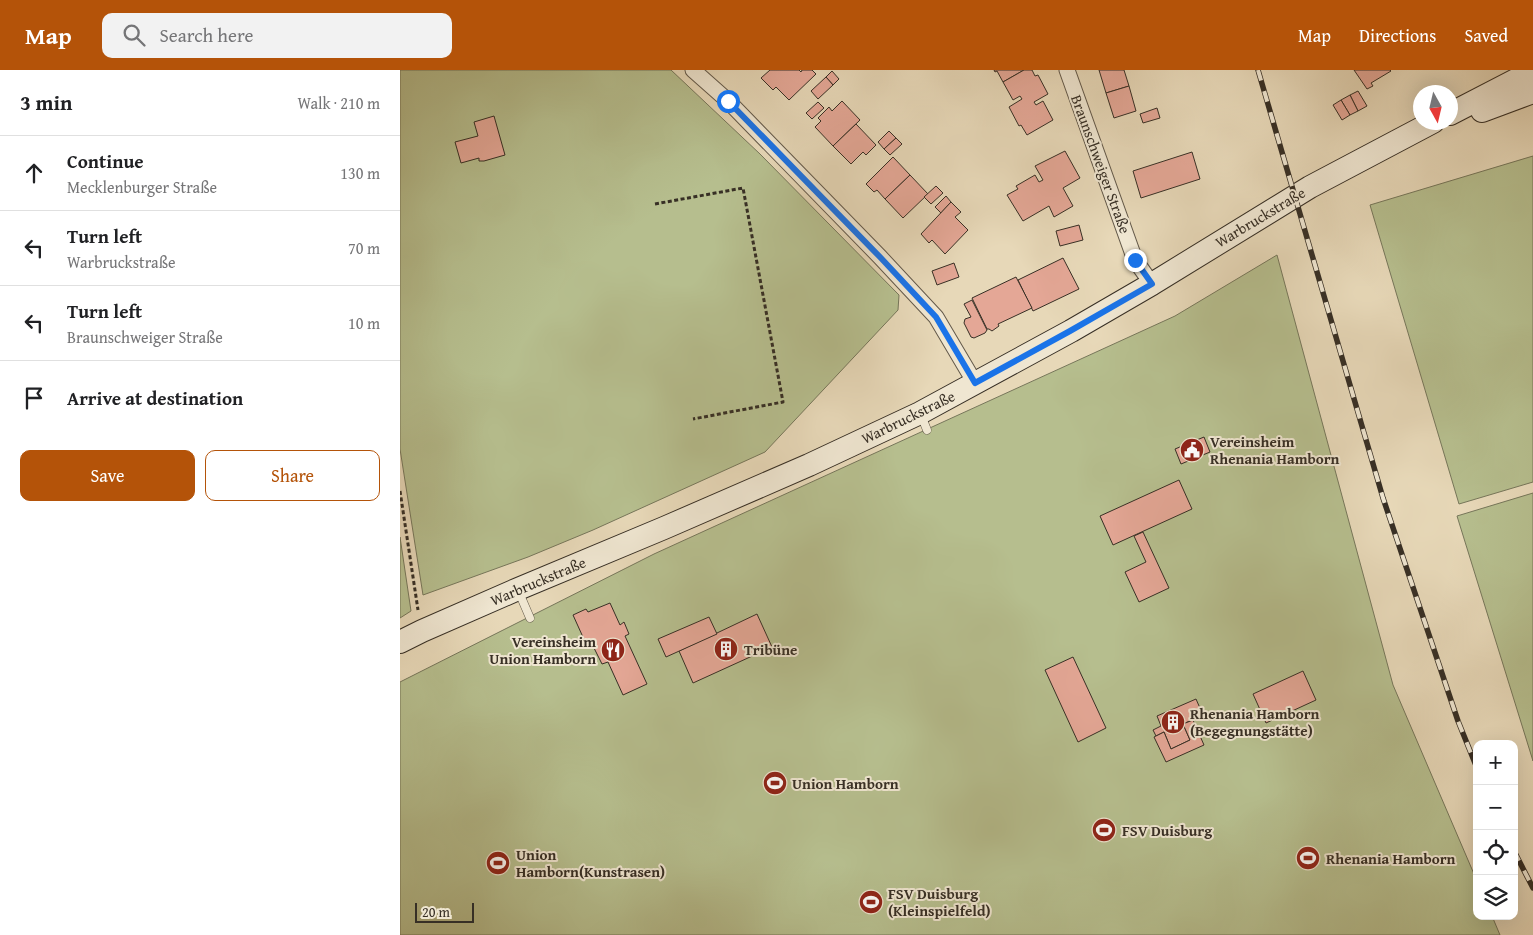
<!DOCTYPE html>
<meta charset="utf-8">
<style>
body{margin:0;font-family:"Gentium Book Plus",serif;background:#f2f2f2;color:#202124}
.controls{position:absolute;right:15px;bottom:15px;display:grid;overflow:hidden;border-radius:10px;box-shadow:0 5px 20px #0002}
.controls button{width:45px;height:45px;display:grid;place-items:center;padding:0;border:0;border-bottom:1px solid #e0e0e0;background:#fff;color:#202124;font:25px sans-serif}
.compass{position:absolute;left:1013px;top:15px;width:45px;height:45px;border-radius:50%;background:#fff;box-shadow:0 5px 20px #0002;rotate:172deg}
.scale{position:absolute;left:15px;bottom:12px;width:59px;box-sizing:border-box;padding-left:5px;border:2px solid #372f25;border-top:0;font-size:14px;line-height:18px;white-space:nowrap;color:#372f25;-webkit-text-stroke:4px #efe6d1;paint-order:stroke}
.stop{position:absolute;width:15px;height:15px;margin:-11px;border:4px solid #1a73e8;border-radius:50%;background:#fff}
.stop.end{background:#1a73e8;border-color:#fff;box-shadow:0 1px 5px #0008}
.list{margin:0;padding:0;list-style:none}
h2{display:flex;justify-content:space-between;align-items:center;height:65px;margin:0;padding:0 20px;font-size:21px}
h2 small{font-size:16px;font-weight:400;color:#757577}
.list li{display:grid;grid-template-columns:32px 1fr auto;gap:15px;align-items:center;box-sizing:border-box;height:75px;padding:0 20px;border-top:1px solid #e0e0e0}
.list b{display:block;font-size:19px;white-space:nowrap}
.list p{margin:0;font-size:16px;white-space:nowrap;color:#757577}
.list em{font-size:16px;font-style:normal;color:#757577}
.actions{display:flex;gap:10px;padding:15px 20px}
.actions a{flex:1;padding:11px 0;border:1px solid #b45309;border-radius:10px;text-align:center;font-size:18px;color:#b45309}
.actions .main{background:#b45309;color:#fff}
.icon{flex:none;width:28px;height:28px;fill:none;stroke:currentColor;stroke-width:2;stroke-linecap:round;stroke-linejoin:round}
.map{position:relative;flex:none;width:1133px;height:865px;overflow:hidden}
header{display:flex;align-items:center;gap:30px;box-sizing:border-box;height:70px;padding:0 25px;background:#b45309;color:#fff}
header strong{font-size:24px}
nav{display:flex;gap:28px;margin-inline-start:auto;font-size:18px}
.search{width:350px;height:45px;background:#f2f2f2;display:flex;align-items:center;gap:12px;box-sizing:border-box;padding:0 18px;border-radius:10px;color:#757577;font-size:19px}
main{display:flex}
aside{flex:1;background:#fff}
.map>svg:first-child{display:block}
.green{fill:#b6be8e;stroke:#76765a}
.building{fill:#e4a796;stroke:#372f25}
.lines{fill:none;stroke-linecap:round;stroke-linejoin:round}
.lane-casing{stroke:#63594a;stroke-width:9}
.street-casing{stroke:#63594a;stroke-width:17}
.secondary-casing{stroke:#372f25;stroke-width:24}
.path{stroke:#372f25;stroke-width:3;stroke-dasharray:4 2.5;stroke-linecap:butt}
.lane{stroke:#efe6d1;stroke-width:8}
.street{stroke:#efe6d1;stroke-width:15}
.secondary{stroke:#efe6d1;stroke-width:22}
.rail-casing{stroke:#372f25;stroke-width:5.5}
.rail{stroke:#efe6d1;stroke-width:4;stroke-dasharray:11;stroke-linecap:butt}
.route{stroke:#1a73e8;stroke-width:6}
.labels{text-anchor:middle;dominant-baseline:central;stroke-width:4;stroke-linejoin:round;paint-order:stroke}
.street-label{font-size:15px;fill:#372f25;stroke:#efe6d1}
.poi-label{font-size:15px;font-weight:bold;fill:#372f25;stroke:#efe6d1;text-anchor:start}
</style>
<header>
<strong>Map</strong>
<div class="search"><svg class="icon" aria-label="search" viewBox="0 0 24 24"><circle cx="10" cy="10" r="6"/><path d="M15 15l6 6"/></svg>Search here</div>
<nav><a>Map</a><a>Directions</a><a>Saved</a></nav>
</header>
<main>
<aside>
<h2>3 min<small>Walk · 210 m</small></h2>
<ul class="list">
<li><svg class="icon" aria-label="ahead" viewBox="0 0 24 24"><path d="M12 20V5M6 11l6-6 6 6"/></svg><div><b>Continue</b><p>Mecklenburger Straße</p></div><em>130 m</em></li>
<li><svg class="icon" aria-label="left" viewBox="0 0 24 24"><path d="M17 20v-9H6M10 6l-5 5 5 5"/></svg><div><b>Turn left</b><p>Warbruckstraße</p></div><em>70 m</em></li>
<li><svg class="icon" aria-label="left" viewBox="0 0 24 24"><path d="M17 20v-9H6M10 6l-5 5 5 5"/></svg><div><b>Turn left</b><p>Braunschweiger Straße</p></div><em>10 m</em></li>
<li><svg class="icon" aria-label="arrive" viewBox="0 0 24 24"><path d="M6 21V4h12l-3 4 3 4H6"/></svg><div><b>Arrive at destination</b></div></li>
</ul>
<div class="actions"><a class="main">Save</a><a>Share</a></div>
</aside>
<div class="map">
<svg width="1133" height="865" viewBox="0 0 1133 865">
<rect width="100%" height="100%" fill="#e7d8b8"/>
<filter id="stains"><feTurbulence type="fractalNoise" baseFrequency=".004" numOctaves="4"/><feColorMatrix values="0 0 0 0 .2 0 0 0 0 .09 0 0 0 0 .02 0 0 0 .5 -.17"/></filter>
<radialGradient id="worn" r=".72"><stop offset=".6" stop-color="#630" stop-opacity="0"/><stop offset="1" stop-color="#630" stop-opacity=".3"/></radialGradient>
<g class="green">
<path d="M 0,0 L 271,0 L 360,84 L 499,225 L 498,240 L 365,382 L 193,460 L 128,487 L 23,525 L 0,379 Z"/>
<path d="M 1133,86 L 1133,412 L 1059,434 L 970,135 Z"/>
<path d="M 877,185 L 993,615 L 1077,811 L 1077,846 L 1092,846 L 1100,865 L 0,865 L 0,612 L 254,484 L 775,246 Z"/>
<path d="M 1133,423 L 1133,691 L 1057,446 Z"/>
<path d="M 0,467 L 11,541 L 0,548 Z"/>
</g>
<g class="building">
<path d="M 370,0 L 399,0 L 401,2 L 402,0 L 412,0 L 416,4 L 389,30 L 376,17 L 373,20 L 361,8 Z"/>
<path d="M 594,0 L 624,0 L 603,12 L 597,1 L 595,2 Z"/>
<path d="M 624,0 L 632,0 L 635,6 L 638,5 L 648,24 L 634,32 L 636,35 L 643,31 L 653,50 L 627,65 L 621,55 L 619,56 L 609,37 L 622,29 L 620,26 L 613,30 L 603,12 Z"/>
<path d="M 699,0 L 724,0 L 729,16 L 706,23 Z"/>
<path d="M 954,0 L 990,0 L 991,1 L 971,13 L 973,16 L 967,19 Z"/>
<path d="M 432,1 L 439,9 L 433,15 L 426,7 Z"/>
<path d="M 426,7 L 433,15 L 418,29 L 411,21 Z"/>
<path d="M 729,16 L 736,41 L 714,48 L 706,23 Z"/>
<path d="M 958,21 L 967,36 L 958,41 L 950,25 Z"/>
<path d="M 950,25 L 958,41 L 950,45 L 941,30 Z"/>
<path d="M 941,30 L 950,45 L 942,50 L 933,35 Z"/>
<path d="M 442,31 L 460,50 L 433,76 L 415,57 L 421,51 L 418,48 L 429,37 L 432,41 Z"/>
<path d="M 418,32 L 424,38 L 412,49 L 406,43 Z"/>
<path d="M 757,38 L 760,48 L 743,53 L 740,44 Z"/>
<path d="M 94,46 L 105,85 L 84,91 L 79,91 L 79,88 L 61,93 L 55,72 L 78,66 L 74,52 Z"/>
<path d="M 456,54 L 476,75 L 466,85 L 463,82 L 451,94 L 433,76 Z"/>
<path d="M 489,61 L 496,68 L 484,79 L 478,72 Z"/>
<path d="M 496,68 L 502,74 L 490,85 L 484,79 Z"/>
<path d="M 665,81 L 680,108 L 663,118 L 673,136 L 654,147 L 649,136 L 623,151 L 607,125 L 618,119 L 616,116 L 635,105 L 639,112 L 643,110 L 635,96 Z"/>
<path d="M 792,82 L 800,109 L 741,128 L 733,101 Z"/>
<path d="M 493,87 L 510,105 L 485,129 L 477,120 L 474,122 L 466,114 Z"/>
<path d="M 510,105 L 528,124 L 503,148 L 485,129 Z"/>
<path d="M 536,116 L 543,123 L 531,134 L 524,127 Z"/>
<path d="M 546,126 L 551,132 L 541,143 L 535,137 Z"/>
<path d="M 551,132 L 561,142 L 555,147 L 568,160 L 545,184 L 532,170 L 529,173 L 521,164 Z"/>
<path d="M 679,155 L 683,170 L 660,176 L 656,161 Z"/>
<path d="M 663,188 L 679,219 L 633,241 L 618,210 Z"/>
<path d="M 554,193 L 559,207 L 537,215 L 532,201 Z"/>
<path d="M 616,207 L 632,238 L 598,254 L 599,256 L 592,261 L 589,259 L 587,259 L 572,228 Z"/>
<path d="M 572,230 L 587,260 L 585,263 L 574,268 L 571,267 L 564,253 L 565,249 L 571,247 L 564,234 Z"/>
<path d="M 804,367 L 810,382 L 781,394 L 775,379 Z"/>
<path d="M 779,410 L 792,439 L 713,475 L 700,446 Z"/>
<path d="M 743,462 L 769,518 L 739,532 L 725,502 L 746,492 L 734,466 Z"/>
<path d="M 210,533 L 220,555 L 224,552 L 229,564 L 225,566 L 247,614 L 223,625 L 208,592 L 202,594 L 192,574 L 187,576 L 173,545 L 186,539 L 188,542 Z"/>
<path d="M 357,544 L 372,577 L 293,613 L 279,581 Z"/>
<path d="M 309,547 L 317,564 L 266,587 L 258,569 Z"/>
<path d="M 673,587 L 706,658 L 678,672 L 645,600 Z"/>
<path d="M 903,601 L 916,630 L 866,653 L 853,624 Z"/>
<path d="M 796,629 L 803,645 L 783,654 L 790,670 L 771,679 L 764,662 L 756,666 L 753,660 L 761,656 L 757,646 Z"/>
<path d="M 793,650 L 804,675 L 766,692 L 754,667 L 764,662 L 771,679 L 790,670 L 783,654 Z"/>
</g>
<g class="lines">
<g class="lane-casing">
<g id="lane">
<path d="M 521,345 L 527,360"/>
<path d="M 118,520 L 130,548"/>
</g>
</g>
<g class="street-casing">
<g id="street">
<path d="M 293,0 L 328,31 L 480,187 L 536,247 L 575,313"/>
<path d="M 667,0 L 735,190 L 752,214"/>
</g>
</g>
<g class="secondary-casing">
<g id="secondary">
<path d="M 1082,41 L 1133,22"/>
<path d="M 1050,44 L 1133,1"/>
<path d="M 0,572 L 22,561 L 118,519 L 264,458 L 409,395 L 520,343 L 671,261 L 752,214 L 910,117 L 1033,52"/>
</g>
</g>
<g class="path">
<path d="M 255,134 L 343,118 L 383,332 L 293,349"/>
<path d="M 0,421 L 18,540"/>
</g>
<use href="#lane" class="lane"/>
<use href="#street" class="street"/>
<use href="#secondary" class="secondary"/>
<g class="rail-casing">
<g id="rail">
<path d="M 858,0 L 983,428 L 1058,651 L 1077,698"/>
<path d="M 1114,781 L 1133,818"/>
</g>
</g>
<use href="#rail" class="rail"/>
</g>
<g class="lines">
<path class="route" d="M 328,31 L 480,187 L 536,247 L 575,313 L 670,261 L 752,214 L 735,190"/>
</g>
<defs>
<g id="civic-disc" transform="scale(1.25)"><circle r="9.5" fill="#8f2418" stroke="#efe6d1"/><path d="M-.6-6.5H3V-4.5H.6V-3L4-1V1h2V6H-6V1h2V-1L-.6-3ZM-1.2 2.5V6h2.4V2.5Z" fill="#fff"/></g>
<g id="building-disc" transform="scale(1.25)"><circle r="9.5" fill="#8f2418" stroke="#efe6d1"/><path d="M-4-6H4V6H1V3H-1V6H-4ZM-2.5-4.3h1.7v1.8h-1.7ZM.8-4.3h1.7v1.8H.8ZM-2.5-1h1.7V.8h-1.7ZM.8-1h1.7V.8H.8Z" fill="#fff"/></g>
<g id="restaurant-disc" transform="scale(1.25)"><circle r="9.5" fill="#8f2418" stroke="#efe6d1"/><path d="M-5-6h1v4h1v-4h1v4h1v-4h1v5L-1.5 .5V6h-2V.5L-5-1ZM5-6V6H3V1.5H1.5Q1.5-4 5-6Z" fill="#fff"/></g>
<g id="stadium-disc" transform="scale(1.25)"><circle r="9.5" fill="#8f2418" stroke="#efe6d1"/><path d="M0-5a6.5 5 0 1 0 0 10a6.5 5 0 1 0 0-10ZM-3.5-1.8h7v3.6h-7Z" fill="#fff"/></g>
</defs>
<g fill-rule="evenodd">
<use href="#civic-disc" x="792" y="380"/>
<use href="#building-disc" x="326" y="579"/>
<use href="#restaurant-disc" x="213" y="580"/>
<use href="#building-disc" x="773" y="652"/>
<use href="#stadium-disc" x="375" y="713"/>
<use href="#stadium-disc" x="704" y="760"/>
<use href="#stadium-disc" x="908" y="788"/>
<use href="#stadium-disc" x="98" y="793"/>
<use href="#stadium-disc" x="471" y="832"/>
</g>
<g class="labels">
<g class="street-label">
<text transform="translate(701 94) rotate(70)">Braunschweiger Straße</text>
<text transform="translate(860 147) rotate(-31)">Warbruckstraße</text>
<text transform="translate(508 347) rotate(-26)">Warbruckstraße</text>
<text transform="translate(138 511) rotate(-23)">Warbruckstraße</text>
</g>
<g class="poi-label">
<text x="810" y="371">Vereinsheim<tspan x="810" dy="17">Rhenania Hamborn</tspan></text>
<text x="196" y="571" text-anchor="end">Vereinsheim<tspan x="196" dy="17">Union Hamborn</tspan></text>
<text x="344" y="579">Tribüne</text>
<text x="790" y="643">Rhenania Hamborn<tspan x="790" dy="17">(Begegnungstätte)</tspan></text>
<text x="392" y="713">Union Hamborn</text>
<text x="722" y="760">FSV Duisburg</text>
<text x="116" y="784">Union<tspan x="116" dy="17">Hamborn(Kunstrasen)</tspan></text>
<text x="926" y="788">Rhenania Hamborn</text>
<text x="488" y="823">FSV Duisburg<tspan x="488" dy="17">(Kleinspielfeld)</tspan></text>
</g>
</g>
<rect width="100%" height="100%" filter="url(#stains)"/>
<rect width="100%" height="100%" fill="url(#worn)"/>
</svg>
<div class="controls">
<button>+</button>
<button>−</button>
<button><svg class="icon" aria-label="locate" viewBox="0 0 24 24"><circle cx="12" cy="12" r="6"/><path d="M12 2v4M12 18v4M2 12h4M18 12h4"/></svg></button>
<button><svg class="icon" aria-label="layers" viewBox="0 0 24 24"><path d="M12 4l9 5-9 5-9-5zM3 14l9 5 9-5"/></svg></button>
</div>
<svg class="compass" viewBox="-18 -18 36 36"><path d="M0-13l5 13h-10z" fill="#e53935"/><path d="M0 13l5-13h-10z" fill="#757577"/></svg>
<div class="scale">20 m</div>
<div class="stop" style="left:328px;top:31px"></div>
<div class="stop end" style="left:735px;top:190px"></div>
</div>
</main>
